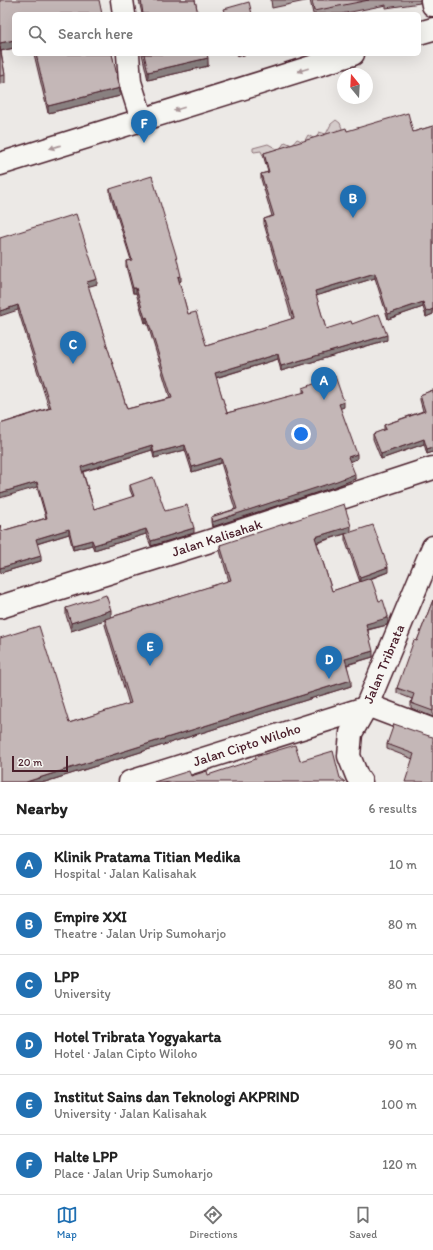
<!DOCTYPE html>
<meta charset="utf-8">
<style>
body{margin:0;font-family:Itim,sans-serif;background:#f6f6f6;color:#222}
.compass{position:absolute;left:337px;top:68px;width:36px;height:36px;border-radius:50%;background:#fff;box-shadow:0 4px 16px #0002;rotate:342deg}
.scale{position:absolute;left:12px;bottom:10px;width:56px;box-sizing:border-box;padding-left:4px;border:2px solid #4a1f2b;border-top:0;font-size:11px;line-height:14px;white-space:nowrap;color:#4a1f2b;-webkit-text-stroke:3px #f6f6f2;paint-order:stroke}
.you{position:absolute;left:301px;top:434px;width:14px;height:14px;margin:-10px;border:3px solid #fff;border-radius:50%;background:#1a73e8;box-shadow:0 0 0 6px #1a73e833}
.badge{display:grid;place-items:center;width:26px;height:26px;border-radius:50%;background:#1f6fb2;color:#fff;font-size:13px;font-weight:700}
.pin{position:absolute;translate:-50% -33px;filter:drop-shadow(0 1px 2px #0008)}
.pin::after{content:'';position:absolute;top:21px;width:14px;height:12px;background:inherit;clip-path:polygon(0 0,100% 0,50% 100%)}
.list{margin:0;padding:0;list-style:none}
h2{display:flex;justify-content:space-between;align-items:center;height:52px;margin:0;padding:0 16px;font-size:17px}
h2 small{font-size:13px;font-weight:400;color:#767676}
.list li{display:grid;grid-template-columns:26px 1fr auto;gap:12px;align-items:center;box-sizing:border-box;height:60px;padding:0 16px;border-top:1px solid #e0e0e0}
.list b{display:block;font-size:15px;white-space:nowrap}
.list p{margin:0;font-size:13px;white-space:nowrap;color:#767676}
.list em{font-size:13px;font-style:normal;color:#767676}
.icon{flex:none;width:22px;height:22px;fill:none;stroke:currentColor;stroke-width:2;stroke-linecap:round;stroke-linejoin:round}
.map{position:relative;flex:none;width:433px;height:782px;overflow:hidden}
.search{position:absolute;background:#fff;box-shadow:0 4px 16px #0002;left:12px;right:12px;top:12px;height:44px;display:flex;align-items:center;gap:10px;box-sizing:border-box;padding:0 14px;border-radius:6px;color:#767676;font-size:15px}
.sheet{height:412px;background:#fff}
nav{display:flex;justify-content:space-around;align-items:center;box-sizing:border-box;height:56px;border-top:1px solid #e0e0e0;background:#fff;font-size:11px;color:#767676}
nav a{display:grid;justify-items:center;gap:2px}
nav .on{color:#1f6fb2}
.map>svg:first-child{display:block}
.green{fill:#d4cbca;stroke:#8f757a}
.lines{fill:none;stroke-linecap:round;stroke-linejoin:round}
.minor-casing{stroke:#4a1f2b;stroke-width:25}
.major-casing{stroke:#4a1f2b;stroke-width:25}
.minor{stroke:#f6f6f2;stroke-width:22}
.major{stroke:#f6f6f2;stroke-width:22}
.wall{fill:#a99d9d;stroke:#4a1f2b}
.shaded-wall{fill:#898080;stroke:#4a1f2b}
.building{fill:#c4b7b7;stroke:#4a1f2b}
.oneway{fill:#a99598}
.labels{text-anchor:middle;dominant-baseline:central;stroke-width:3.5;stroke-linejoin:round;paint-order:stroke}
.street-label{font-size:14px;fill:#4a1f2b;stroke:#f6f6f2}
</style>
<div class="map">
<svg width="433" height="782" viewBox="0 0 433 782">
<rect width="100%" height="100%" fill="#ece9e6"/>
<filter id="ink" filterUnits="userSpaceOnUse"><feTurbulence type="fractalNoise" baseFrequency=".025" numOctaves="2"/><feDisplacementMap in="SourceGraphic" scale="8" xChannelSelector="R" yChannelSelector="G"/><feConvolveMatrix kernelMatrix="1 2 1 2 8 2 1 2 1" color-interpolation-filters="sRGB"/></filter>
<g filter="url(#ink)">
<path class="green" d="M 336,120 L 340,123 L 344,134 L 264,158 L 261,151 L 254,152 L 253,151 L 253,148 L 268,144 L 279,150 L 285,142 L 292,145 L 297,139 L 304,142 L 308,135 L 315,139 L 319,132 L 326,134 L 331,124 Z"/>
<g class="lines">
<g class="minor-casing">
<g id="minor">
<path d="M 122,0 L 124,14"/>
<path d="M 432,0 L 433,5"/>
<path d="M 128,54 L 130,82 L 142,120"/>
<path d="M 0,607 L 210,541 L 433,468"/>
<path d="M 367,705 L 433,730"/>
<path d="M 130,782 L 365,708"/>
<path d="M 361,782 L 357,776 L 349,756 L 351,733 L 367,705 L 433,547"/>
</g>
</g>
<g class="major-casing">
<g id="major">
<path d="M 419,33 L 433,29"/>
<path d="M 0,164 L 353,54"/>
</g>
</g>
<use href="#minor" class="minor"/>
<use href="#major" class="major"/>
</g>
<g class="wall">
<path d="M 0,0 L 14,14 L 14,48 L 1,51 L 5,75 L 5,83 L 0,84 Z"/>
<path d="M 139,0 L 195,0 L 198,14 L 142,14 Z"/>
<path d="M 271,0 L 420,0 L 420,3 L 386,8 L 386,5 L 341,14 L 313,14 L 310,0 L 272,8 Z"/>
<path d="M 34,54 L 112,54 L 120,96 L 48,113 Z"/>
<path d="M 142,54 L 207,54 L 208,66 L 148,80 Z"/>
<path d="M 433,126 L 433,314 L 426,317 L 423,307 L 388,319 L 375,278 L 316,296 L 326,329 L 352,324 L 387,340 L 281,371 L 278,359 L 216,378 L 227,413 L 303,393 L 303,388 L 344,407 L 340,408 L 357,459 L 350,461 L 355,479 L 337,486 L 212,527 L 211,522 L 211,517 L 235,509 L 221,463 L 192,472 L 185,450 L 154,458 L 152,450 L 83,472 L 94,509 L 133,497 L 130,490 L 130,485 L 194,533 L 151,546 L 146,534 L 94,550 L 92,545 L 73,550 L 69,534 L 37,544 L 41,561 L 0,573 L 0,525 L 2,531 L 46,518 L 37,487 L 0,424 L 49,408 L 18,310 L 0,238 L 97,284 L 88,286 L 127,409 L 170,398 L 147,322 L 145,323 L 136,293 L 133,293 L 126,266 L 126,261 L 131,260 L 110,194 L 110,189 L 181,281 L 179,282 L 188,314 L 206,345 L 292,319 L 264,224 L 264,219 L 272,216 L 261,179 L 261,174 L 268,172 L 264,158 L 264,153 L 347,131 L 413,132 Z"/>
<path d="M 433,390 L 433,452 L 427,454 L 424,444 L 381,459 L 373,439 L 373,434 L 384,430 L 384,425 L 423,411 L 420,400 L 420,395 Z"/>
<path d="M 351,532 L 317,543 L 332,591 L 360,582 L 345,540 L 345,534 L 388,572 L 368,580 L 379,601 L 388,622 L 387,625 L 368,630 L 373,657 L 347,665 L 351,686 L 45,782 L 0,782 L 69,723 L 129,704 L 105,625 L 105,619 L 71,631 L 66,615 L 66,608 L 111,617 L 229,581 L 220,551 L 220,545 Z"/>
<path d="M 433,600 L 433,717 L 411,708 L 411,703 L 412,699 L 397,693 L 397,688 L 417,641 Z"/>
<path d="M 429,736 L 413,759 L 387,749 L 387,744 Z"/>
</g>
<g class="shaded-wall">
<path d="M 14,40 L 14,48 L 0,51 L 0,43 Z"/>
<path d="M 237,54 L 247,54 L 237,57 Z"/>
<path d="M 208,58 L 208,66 L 148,80 L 148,72 Z"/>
<path d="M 120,88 L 120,96 L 48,113 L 48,106 Z"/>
<path d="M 375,273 L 375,278 L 315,296 L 315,291 Z"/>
<path d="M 181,276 L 181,281 L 178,282 L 178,277 Z"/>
<path d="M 97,279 L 97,284 L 87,287 L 87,282 Z"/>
<rect x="133" y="288" width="3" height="5"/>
<path d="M 423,302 L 423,307 L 388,319 L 388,314 Z"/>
<path d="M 18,305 L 18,310 L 0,316 L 0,311 Z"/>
<path d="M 433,309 L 433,314 L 426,317 L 426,312 Z"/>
<path d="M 147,317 L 147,322 L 145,323 L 145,318 Z"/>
<path d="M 387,335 L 387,340 L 281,371 L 281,366 Z"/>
<path d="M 278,354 L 278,359 L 215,378 L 215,373 Z"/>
<path d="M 344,402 L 344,407 L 339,409 L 339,404 Z"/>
<path d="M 424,439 L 424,444 L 381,459 L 381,454 Z"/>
<path d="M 152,445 L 152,450 L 81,472 L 81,467 Z"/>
<path d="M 185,445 L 185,450 L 154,458 L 154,453 Z"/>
<path d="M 433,447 L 433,452 L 427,454 L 427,449 Z"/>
<path d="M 357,454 L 357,459 L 348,462 L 348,457 Z"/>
<path d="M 221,458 L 221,463 L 192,472 L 192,467 Z"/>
<path d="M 355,474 L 355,479 L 337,486 L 212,527 L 212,522 Z"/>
<path d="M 37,482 L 37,487 L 0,498 L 0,493 Z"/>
<path d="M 351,526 L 351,532 L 315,543 L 315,537 Z"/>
<path d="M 194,528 L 194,533 L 151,546 L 151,541 Z"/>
<path d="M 69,529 L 69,534 L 36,544 L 36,539 Z"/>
<path d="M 146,529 L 146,534 L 94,550 L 94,545 Z"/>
<path d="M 92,540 L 92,545 L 73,550 L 73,545 Z"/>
<path d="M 41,556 L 41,561 L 0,573 L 0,568 Z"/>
<path d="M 388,567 L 388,572 L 360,582 L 360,577 Z"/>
<path d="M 111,610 L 111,618 L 71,631 L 71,623 Z"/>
<path d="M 388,616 L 388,622 L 387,625 L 366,630 L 366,624 Z"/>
<path d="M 373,651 L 373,657 L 345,665 L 345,659 Z"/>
<path d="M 351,680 L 351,686 L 45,782 L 26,782 Z"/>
</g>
<g class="building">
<path d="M 0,0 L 99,0 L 102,14 L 14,14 L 14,40 L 0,43 Z"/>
<path d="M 141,0 L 195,0 L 198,14 L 143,14 Z"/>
<path d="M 312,0 L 369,0 L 314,11 Z"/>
<path d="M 249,2 L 252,14 L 226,14 L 224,9 Z"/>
<path d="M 0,47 L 5,75 L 0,76 Z"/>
<path d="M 36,54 L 112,54 L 120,88 L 48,106 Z"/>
<path d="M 144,54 L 207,54 L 208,58 L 148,72 Z"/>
<path d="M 408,113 L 413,132 L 433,126 L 433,167 L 432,167 L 433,169 L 433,309 L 426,312 L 423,302 L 388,314 L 375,273 L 315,291 L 326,329 L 351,321 L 352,324 L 379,314 L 387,335 L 281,366 L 278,354 L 215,373 L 227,413 L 305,392 L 303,388 L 335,376 L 344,402 L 339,404 L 357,454 L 348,457 L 355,474 L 337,481 L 212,522 L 211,517 L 237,509 L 221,458 L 192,467 L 185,445 L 154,453 L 152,445 L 81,467 L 94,509 L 134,496 L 130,485 L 153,477 L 165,511 L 187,505 L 194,528 L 151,541 L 146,529 L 94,545 L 92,540 L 73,545 L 69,529 L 36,539 L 41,556 L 0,568 L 0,525 L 2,531 L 47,518 L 37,482 L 0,493 L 0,423 L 0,424 L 51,408 L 18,305 L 0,311 L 0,238 L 76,214 L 97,279 L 87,282 L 127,409 L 172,398 L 147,317 L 145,318 L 136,288 L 133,288 L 126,261 L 132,260 L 110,189 L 152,176 L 176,255 L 181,276 L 178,277 L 188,314 L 196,312 L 206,345 L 294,318 L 264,219 L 274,216 L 261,174 L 269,172 L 264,153 L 346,128 L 347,131 Z"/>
<path d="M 433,390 L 433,447 L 427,449 L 424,439 L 381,454 L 373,434 L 386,429 L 384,425 L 425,411 L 420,395 Z"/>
<path d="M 344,504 L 351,526 L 315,537 L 332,591 L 371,578 L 379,601 L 383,600 L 388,616 L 387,618 L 366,624 L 373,651 L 345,659 L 351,680 L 26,782 L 0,782 L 0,638 L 39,626 L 69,723 L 131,703 L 105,619 L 231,580 L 220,545 Z"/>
<path d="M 373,525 L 388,567 L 360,577 L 345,534 Z"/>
<path d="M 106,595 L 111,610 L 71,623 L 66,608 Z"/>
<path d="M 433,600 L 433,711 L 411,703 L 414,694 L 397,688 L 414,640 L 417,641 Z"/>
<path d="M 394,724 L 429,736 L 433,737 L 433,782 L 405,782 L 414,754 L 387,744 Z"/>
<path d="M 295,745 L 300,761 L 333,751 L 340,778 L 345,782 L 154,782 L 189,771 L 191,776 L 207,771 L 208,775 L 256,759 L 255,757 Z"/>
</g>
<defs><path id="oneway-solid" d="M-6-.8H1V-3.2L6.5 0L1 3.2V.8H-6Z"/></defs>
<g class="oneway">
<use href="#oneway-solid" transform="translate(303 70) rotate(163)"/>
<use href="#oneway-solid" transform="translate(179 109) rotate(163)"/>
<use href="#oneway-solid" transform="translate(55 147) rotate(163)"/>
</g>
</g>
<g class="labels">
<g class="street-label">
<text transform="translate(217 538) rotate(-18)">Jalan Kalisahak</text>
<text transform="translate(384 664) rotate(-67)">Jalan Tribrata</text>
<text transform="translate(247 745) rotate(-18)">Jalan Cipto Wiloho</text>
</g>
</g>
</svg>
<svg class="compass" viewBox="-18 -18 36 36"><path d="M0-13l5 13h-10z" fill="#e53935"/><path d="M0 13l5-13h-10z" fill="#767676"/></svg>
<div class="scale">20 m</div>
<div class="you"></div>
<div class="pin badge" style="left:324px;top:400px">A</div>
<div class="pin badge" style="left:353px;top:218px">B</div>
<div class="pin badge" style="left:73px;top:364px">C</div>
<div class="pin badge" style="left:329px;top:679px">D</div>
<div class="pin badge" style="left:150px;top:666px">E</div>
<div class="pin badge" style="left:144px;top:143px">F</div>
<div class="search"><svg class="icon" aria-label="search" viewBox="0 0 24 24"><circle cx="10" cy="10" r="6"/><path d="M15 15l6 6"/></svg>Search here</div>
</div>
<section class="sheet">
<h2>Nearby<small>6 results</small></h2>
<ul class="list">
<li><span class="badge">A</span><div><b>Klinik Pratama Titian Medika</b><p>Hospital · Jalan Kalisahak</p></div><em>10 m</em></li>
<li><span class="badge">B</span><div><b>Empire XXI</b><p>Theatre · Jalan Urip Sumoharjo</p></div><em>80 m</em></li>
<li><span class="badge">C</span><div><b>LPP</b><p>University</p></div><em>80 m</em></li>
<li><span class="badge">D</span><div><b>Hotel Tribrata Yogyakarta</b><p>Hotel · Jalan Cipto Wiloho</p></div><em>90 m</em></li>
<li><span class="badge">E</span><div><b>Institut Sains dan Teknologi AKPRIND</b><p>University · Jalan Kalisahak</p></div><em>100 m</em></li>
<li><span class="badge">F</span><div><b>Halte LPP</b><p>Place · Jalan Urip Sumoharjo</p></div><em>120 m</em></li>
</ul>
</section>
<nav>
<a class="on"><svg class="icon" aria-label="map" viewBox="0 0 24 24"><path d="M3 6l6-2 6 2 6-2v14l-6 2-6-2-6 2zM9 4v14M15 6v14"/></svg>Map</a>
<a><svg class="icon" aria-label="directions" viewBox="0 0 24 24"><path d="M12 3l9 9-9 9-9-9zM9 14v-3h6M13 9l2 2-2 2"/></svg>Directions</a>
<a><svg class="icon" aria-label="saved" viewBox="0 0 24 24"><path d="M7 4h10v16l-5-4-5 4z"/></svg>Saved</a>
</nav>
